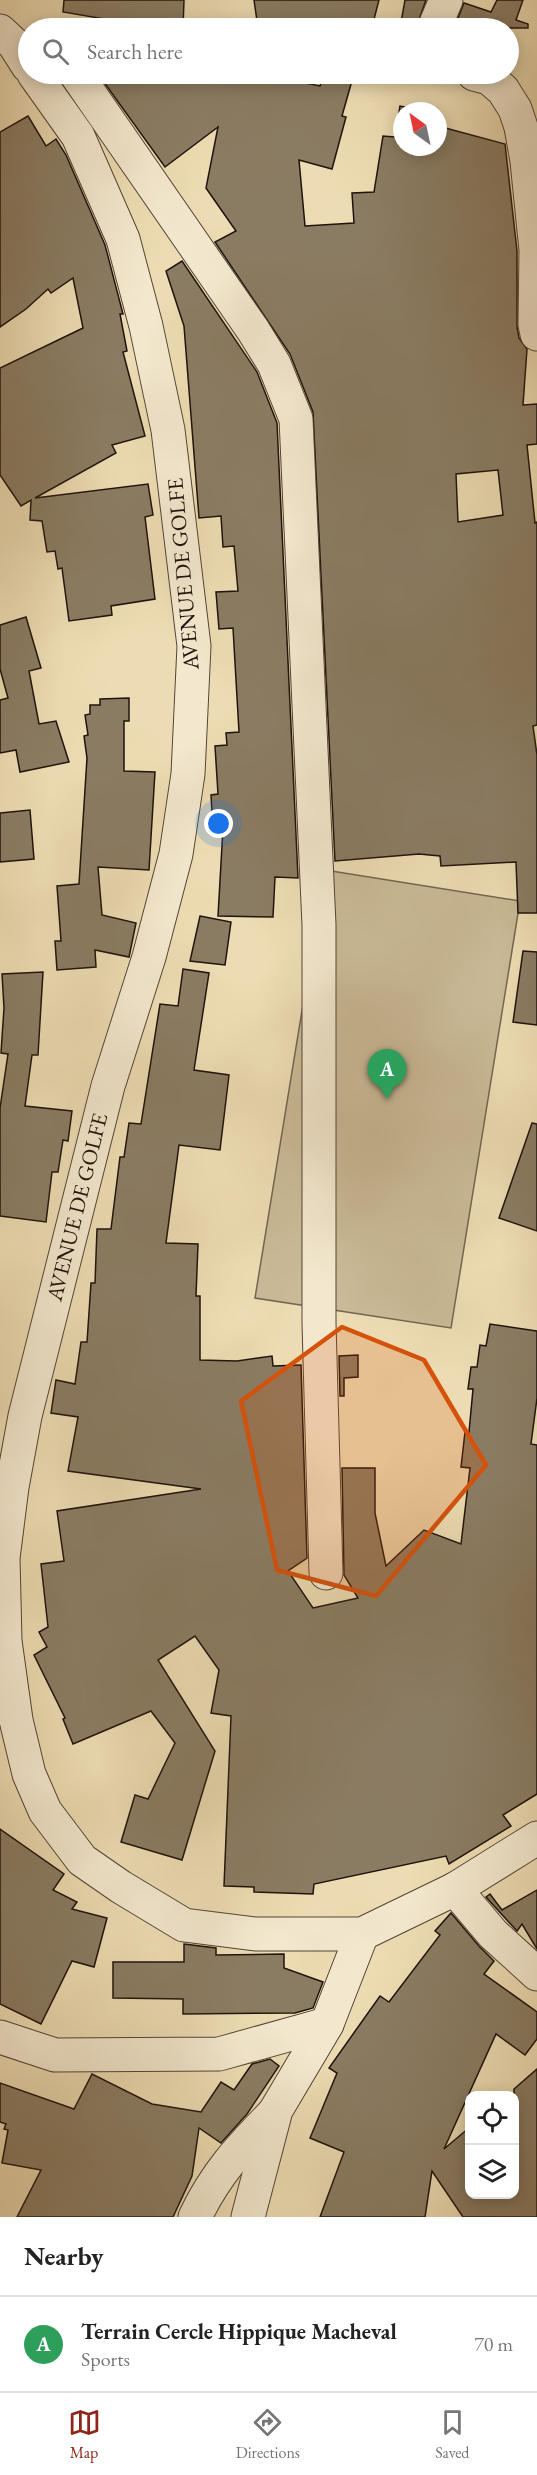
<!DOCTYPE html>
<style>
body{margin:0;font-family:"EB Garamond",serif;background:#f6f6f6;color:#222}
.controls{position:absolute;right:18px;bottom:18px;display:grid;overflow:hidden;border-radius:12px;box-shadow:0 3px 15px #0003}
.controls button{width:54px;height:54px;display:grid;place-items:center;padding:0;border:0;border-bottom:2px solid #e0e0e0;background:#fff;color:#222;font:30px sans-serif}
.compass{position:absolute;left:393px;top:102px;width:54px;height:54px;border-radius:50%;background:#fff;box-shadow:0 3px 15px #0003;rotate:327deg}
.you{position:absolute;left:219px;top:824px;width:21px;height:21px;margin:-15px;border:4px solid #fff;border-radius:50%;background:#1a73e8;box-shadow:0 0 0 9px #1a73e833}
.badge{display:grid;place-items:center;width:39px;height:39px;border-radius:50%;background:#8f2418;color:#fff;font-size:20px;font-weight:700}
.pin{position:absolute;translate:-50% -50px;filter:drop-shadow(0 2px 3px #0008)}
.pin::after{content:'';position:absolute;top:32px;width:21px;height:18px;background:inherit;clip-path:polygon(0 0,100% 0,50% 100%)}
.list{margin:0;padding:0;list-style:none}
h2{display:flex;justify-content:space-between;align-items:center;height:78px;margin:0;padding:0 24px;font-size:26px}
h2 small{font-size:20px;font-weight:400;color:#767676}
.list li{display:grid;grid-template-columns:39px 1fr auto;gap:18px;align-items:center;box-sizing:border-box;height:96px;padding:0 24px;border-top:2px solid #e0e0e0}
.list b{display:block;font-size:22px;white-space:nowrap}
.list p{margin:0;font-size:20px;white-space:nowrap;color:#767676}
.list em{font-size:20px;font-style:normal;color:#767676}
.icon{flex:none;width:33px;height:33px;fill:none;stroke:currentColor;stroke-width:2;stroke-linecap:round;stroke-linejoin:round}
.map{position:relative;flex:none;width:537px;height:2217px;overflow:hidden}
.search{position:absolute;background:#fff;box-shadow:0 3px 15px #0003;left:18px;right:18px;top:18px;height:66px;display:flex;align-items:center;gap:15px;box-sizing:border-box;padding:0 21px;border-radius:33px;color:#767676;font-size:22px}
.sheet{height:174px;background:#fff}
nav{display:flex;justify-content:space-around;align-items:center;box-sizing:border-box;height:84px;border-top:2px solid #e0e0e0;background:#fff;font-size:16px;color:#767676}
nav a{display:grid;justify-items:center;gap:3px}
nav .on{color:#8f2418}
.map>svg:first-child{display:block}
.green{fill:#caba97;stroke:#746652;stroke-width:1.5}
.building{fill:#8a7c63;stroke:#1f130d;stroke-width:1.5;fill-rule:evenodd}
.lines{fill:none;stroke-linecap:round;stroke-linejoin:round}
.minor-casing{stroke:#524536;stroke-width:35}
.minor{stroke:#f3e8ce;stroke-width:33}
.marked{fill:#d4520c;fill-opacity:0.2;stroke:#d4520c;stroke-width:4.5;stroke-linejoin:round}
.labels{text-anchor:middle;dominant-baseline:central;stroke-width:4.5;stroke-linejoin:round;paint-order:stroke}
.street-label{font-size:22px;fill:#1f130d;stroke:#f3e8ce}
</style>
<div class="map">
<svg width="537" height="2217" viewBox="0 0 537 2217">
<rect width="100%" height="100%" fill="#eddcb3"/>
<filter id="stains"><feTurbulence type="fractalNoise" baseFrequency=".00333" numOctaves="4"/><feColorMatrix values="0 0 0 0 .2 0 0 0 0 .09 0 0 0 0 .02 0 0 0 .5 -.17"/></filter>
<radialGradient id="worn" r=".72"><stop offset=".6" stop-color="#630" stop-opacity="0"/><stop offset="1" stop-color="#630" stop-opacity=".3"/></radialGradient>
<path class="green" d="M 325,870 L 520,901 L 451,1328 L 255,1298 Z"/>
<g class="building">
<path d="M 64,0 L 184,0 L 183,28 L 157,28 L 63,12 Z"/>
<path d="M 254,0 L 379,0 L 373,23 L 330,28 L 326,28 L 325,25 L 301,28 L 258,28 Z"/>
<path d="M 405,0 L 426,0 L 416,28 L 400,28 Z"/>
<path d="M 497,0 L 523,0 L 516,20 L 528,24 L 528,28 L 454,28 L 464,3 L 491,12 Z"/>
<path d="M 98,74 L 260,74 L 320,86 L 324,74 L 338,74 L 353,77 L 342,116 L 346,117 L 332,169 L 299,160 L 305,226 L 354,223 L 352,193 L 374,192 L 383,136 L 395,137 L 400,106 L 428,111 L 402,111 L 402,147 L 438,147 L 438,126 L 505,144 L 517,251 L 517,327 L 519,338 L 527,349 L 523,405 L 537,404 L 537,444 L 527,445 L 535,523 L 537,522 L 537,725 L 533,726 L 537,755 L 537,913 L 518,913 L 516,862 L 441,866 L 440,856 L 419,854 L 335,861 L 313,412 L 290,354 L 215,242 L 236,231 L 206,188 L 218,127 L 165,167 ZM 498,470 L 503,515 L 458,522 L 456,474 Z"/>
<path d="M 28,116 L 46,146 L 56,139 L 66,155 L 105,245 L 123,314 L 120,314 L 127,351 L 123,352 L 145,436 L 112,445 L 116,453 L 35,498 L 148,484 L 153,515 L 145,517 L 155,599 L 111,606 L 112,615 L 69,621 L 62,568 L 58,569 L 55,551 L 47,552 L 42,521 L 30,520 L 31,500 L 21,506 L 0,475 L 0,368 L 83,328 L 73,278 L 51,293 L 48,289 L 26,309 L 0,327 L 0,132 Z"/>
<path d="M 182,261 L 257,372 L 277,423 L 298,878 L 275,877 L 273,917 L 218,916 L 223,828 L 213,829 L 211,795 L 218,794 L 215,746 L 227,745 L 226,733 L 239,732 L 233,628 L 219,629 L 216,592 L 238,591 L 234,546 L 223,547 L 221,516 L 199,518 L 184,326 L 166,271 Z"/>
<path d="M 26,617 L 41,668 L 29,671 L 39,724 L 56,721 L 69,762 L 20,772 L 16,750 L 0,753 L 0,700 L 8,698 L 0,669 L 0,625 Z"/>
<path d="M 129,698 L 129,721 L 124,721 L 124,771 L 155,772 L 149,870 L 98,867 L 102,915 L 136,923 L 129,957 L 95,950 L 96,967 L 57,970 L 55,941 L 61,941 L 57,886 L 79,884 L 87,758 L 84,736 L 88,735 L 85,715 L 90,714 L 90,705 L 100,705 L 100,699 Z"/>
<path d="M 30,810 L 34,859 L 0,862 L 0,813 Z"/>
<path d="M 200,916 L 231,922 L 225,965 L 190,961 Z"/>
<path d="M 523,951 L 537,952 L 537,1025 L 513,1022 Z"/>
<path d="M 183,969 L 209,973 L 194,1070 L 229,1075 L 220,1150 L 179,1145 L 166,1243 L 198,1244 L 196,1296 L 200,1296 L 200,1360 L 237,1361 L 272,1356 L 273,1366 L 301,1365 L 307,1558 L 288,1571 L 313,1608 L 358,1598 L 344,1575 L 342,1468 L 375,1468 L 375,1513 L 386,1566 L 424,1530 L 461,1544 L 470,1468 L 461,1467 L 465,1432 L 469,1432 L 473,1389 L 468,1389 L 471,1367 L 477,1367 L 480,1345 L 486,1346 L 490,1324 L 537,1331 L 537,1398 L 531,1444 L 537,1445 L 537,1794 L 503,1815 L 511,1826 L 449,1864 L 446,1856 L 314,1884 L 313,1894 L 254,1892 L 254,1887 L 224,1886 L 231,1716 L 211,1713 L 219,1670 L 195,1636 L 158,1660 L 215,1751 L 182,1860 L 121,1842 L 135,1795 L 148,1799 L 175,1743 L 151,1711 L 73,1744 L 63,1719 L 65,1718 L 34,1655 L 47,1647 L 39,1632 L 48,1627 L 41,1564 L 64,1561 L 57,1511 L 201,1489 L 68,1471 L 78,1417 L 51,1413 L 56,1380 L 75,1384 L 81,1342 L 87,1342 L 91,1283 L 95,1283 L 97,1229 L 111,1229 L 120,1157 L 124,1157 L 129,1123 L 141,1124 L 160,1004 L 178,1006 Z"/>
<path d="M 43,972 L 38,1055 L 32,1055 L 25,1106 L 72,1111 L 68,1141 L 63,1140 L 58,1172 L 52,1172 L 46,1222 L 0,1216 L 0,1108 L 8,1054 L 1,1053 L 4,1008 L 2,974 Z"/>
<path d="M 532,1123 L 537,1124 L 537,1231 L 499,1218 Z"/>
<path d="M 358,1355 L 358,1377 L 344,1378 L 344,1396 L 340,1396 L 339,1356 Z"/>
<path d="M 0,1829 L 64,1874 L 53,1890 L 77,1902 L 72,1909 L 107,1918 L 94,1967 L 72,1961 L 41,2024 L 0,2004 Z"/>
<path d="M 537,1890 L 537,1949 L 522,1924 L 517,1931 L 486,1897 L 490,1894 L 502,1910 Z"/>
<path d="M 451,1913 L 479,1946 L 494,1961 L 484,1974 L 537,2012 L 537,2039 L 525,2055 L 496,2034 L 444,2149 L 470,2127 L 470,2194 L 514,2194 L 514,2089 L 537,2069 L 537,2217 L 463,2217 L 432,2171 L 425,2217 L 320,2217 L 344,2152 L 310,2138 L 337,2073 L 329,2068 L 380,1996 L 389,2002 L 440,1935 L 435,1931 Z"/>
<path d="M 184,1944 L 216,1948 L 216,1955 L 284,1954 L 284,1968 L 323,1982 L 313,2008 L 295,2013 L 183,2014 L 183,1999 L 113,1998 L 113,1962 L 184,1962 Z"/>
<path d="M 270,2059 L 279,2066 L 247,2114 L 221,2143 L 199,2128 L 192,2176 L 173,2217 L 17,2217 L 41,2170 L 2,2163 L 8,2130 L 4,2129 L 6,2124 L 0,2122 L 0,2083 L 74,2109 L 92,2074 L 152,2104 L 201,2112 L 221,2082 L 234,2090 L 252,2064 Z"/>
</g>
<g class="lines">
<g class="minor-casing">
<g id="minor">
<path d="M 434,28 L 446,0"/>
<path d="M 0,31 L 14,44 L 28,66"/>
<path d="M 34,74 L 78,136 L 123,239 L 146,326 L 168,430 L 194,646 L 188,774 L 176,854 L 149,957 L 108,1086 L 25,1416 L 12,1487 L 3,1558 L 5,1641 L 16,1720 L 29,1774 L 45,1811 L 82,1860 L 121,1887 L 184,1925 L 255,1934 L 362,1934 L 455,1889 L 537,1838"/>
<path d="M 76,74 L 253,330 L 274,364 L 296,419 L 319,925 L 319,1323 L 326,1573"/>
<path d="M 474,74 L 489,78 L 503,90 L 515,109 L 521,127 L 527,161 L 536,250 L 535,324 L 537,334"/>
<path d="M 455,1889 L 493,1934 L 537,1974"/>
<path d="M 0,2037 L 55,2055 L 219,2054 L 327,2024"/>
<path d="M 195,2217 C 216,2173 240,2148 273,2114"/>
<path d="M 248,2217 L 276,2110 L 327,2024 L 362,1934"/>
</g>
</g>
<use href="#minor" class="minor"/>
</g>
<path class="marked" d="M 342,1327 L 424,1360 L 486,1465 L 376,1596 L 277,1570 L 241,1401 Z"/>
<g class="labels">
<g class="street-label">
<text transform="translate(183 574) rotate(-95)">AVENUE DE GOLFE</text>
<text transform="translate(77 1207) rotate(-76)">AVENUE DE GOLFE</text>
</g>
</g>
<rect width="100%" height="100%" filter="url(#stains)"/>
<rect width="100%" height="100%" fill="url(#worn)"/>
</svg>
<div class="controls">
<button><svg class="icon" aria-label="locate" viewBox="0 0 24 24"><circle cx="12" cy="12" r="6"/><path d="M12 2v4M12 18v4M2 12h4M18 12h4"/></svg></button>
<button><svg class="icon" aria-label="layers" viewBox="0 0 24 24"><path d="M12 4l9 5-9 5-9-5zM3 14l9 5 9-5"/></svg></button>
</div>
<svg class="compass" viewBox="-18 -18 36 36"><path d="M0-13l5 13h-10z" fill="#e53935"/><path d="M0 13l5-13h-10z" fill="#767676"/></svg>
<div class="you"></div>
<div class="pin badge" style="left:387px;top:1099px;background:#2e9e5b">A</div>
<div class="search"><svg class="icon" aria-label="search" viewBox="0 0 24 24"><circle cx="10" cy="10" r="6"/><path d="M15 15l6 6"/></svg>Search here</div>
</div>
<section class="sheet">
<h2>Nearby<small></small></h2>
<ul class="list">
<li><span class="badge" style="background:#2e9e5b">A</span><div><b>Terrain Cercle Hippique Macheval</b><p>Sports</p></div><em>70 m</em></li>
</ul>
</section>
<nav>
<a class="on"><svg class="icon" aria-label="map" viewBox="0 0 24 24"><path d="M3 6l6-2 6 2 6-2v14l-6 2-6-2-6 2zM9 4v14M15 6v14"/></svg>Map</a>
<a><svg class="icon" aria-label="directions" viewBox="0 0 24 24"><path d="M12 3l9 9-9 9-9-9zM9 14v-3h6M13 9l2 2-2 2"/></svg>Directions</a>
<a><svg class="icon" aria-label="saved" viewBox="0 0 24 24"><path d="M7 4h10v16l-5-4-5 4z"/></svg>Saved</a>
</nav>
